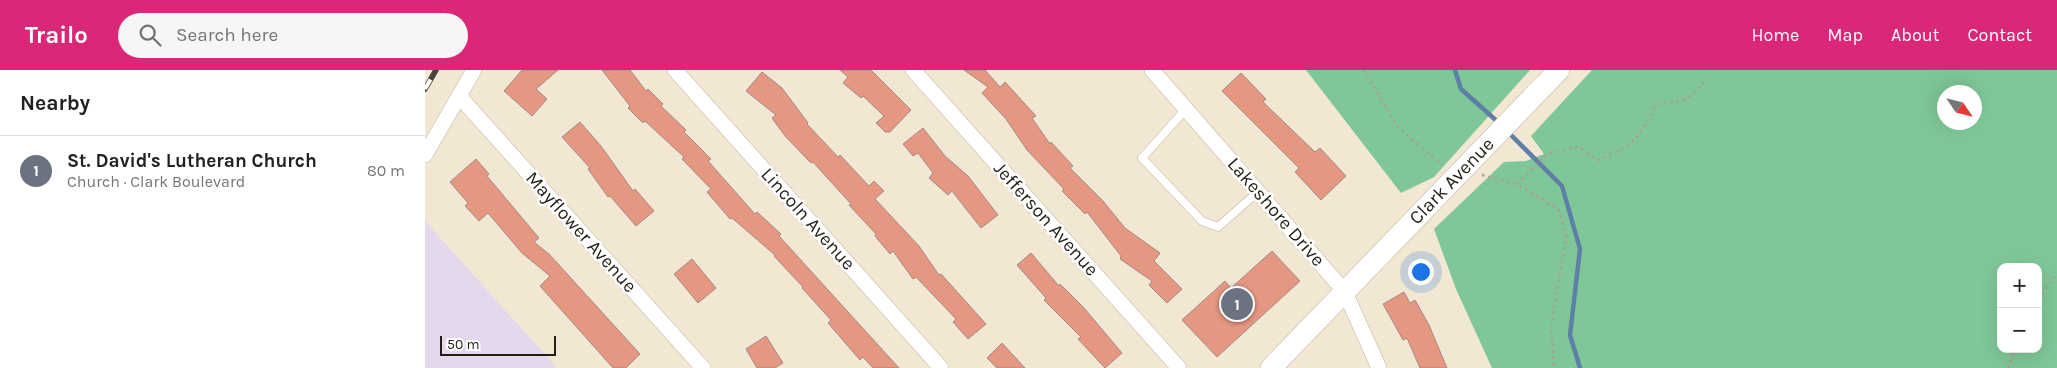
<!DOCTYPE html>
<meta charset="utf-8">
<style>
body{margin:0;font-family:Karla,sans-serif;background:#f6f6f6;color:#202124}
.controls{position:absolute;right:15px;bottom:15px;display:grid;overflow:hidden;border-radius:10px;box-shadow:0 5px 20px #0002}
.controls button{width:45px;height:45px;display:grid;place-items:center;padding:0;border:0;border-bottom:1px solid #e0e0e0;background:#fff;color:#202124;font:25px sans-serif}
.compass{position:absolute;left:1512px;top:15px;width:45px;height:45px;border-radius:50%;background:#fff;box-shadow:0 5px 20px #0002;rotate:125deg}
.scale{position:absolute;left:15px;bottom:12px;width:116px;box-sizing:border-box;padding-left:5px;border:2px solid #211e16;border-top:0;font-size:14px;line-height:18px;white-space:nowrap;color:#211e16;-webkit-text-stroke:4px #fff;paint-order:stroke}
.you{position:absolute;left:995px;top:201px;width:18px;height:18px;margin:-12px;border:4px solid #fff;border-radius:50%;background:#1a73e8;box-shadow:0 0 0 8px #1a73e833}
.badge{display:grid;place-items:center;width:32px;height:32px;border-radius:50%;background:#db2777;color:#fff;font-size:16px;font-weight:700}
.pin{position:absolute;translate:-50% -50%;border:2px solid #fff;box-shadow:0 1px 5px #0006}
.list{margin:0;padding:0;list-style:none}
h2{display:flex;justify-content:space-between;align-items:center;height:65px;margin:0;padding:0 20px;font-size:21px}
h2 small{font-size:16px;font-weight:400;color:#757577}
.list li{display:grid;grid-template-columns:32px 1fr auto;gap:15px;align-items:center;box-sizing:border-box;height:70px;padding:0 20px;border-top:1px solid #e0e0e0}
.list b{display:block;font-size:19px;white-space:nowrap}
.list p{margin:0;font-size:16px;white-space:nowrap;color:#757577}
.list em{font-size:16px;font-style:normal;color:#757577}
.icon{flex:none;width:28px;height:28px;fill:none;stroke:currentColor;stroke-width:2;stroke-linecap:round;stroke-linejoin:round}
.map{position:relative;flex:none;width:1632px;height:298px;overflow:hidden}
header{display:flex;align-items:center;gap:30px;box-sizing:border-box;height:70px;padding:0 25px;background:#db2777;color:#fff}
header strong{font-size:24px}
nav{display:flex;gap:28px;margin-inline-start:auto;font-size:18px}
.search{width:350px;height:45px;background:#f6f6f6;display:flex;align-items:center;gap:12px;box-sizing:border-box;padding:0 18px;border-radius:28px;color:#757577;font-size:19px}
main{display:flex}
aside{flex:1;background:#fff}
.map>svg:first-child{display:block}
.commercial{fill:#e5d8ec}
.forest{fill:#7fc798;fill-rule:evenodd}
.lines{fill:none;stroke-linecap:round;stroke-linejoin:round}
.stream{stroke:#5e7fa6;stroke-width:4.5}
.building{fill:#e69782;stroke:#a38b85}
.lane-casing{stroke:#bdb49f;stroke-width:9}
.street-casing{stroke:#bdb49f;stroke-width:16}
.secondary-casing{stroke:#bdb49f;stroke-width:22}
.path{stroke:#a9a191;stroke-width:2.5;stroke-dasharray:2.5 4;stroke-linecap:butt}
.lane{stroke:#fff;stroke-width:8}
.street{stroke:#fff;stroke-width:15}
.secondary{stroke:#fff;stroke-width:21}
.rail-casing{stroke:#474338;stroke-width:5.5}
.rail{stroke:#fff;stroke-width:4;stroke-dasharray:11;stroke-linecap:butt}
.labels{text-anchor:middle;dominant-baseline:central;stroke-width:5;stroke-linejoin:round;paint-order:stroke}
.street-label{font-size:19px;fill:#211e16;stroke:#fff}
</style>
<header>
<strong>Trailo</strong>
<div class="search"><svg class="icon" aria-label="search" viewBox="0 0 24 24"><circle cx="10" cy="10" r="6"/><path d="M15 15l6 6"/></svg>Search here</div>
<nav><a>Home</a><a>Map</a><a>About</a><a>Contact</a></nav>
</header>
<main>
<aside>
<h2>Nearby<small></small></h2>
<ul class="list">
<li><span class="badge" style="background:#6b7280">1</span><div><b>St. David's Lutheran Church</b><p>Church · Clark Boulevard</p></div><em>80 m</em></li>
</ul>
</aside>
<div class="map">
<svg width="1632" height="298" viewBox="0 0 1632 298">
<rect width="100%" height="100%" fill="#f1e7d2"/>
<path class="commercial" d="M 0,151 L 132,298 L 0,298 Z"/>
<g class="forest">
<path d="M 881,0 L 1105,0 L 1009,107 L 976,123 Z"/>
<path d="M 1167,0 L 1632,0 L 1632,298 L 1067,298 L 1031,219 L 1009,159 L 1079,92 L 1101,91 L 1119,84 L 1106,66 ZM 1520,22 L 1550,22 L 1550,52 L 1520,52 ZM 1576,197 L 1613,197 L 1613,279 L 1576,279 Z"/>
</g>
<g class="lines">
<g class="stream">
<path d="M 1030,0 L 1036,19 L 1074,53"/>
<path d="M 1083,62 L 1137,116 L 1155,179 L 1145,265 L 1155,298"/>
</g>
</g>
<g class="building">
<path d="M 97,0 L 133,0 L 111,19 L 122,29 L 107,46 L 79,21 Z"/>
<path d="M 177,0 L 205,0 L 221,21 L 223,19 L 238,34 L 236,36 L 261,60 L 259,62 L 286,89 L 283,91 L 330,144 L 332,142 L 356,164 L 354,166 L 474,298 L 448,298 L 438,287 L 435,290 L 403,253 L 406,250 L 377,218 L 378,217 L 349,186 L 350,185 L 307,148 L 305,149 L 282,122 L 286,119 L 257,89 L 259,87 L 220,51 L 218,53 L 203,38 L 205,36 Z"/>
<path d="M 415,0 L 446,0 L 486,40 L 465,62 L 460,62 L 451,53 L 459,46 L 438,26 L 436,28 L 418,13 L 423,7 Z"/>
<path d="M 539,0 L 560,0 L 575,17 L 580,12 L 611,46 L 607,48 L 625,74 L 626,72 L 648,96 L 645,98 L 678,131 L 700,158 L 735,183 L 729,191 L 757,219 L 742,233 L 724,215 L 727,211 L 695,189 L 696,186 L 662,142 L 660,144 L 637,121 L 639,119 L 602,80 L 581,49 L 557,23 L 563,17 Z"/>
<path d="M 337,2 L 357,18 L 383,53 L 382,54 L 413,87 L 415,85 L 444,116 L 449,111 L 459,121 L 450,129 L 494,176 L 514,205 L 516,204 L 561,254 L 543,269 L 528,252 L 531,249 L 491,207 L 488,209 L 468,181 L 465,184 L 450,166 L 451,164 L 424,135 L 426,134 L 388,92 L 386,93 L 360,66 L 347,48 L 351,45 L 321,21 Z"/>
<path d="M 816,3 L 841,29 L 838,32 L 890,82 L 895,78 L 921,106 L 896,130 L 870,102 L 874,98 L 797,21 Z"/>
<path d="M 155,52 L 176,76 L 208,121 L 210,119 L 229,141 L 211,156 L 185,126 L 183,127 L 163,99 L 165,98 L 137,67 Z"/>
<path d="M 498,58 L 520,86 L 543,106 L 573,145 L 556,158 L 527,121 L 523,125 L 504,108 L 508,103 L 493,83 L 488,86 L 478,74 Z"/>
<path d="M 51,89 L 64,104 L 62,106 L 114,168 L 109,172 L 124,184 L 215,284 L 201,298 L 188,298 L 115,216 L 125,206 L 97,183 L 63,143 L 54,151 L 40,136 L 43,133 L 25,112 Z"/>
<path d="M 847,181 L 875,211 L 792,287 L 757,250 L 800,211 L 806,218 Z"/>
<path d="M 606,183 L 634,216 L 635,214 L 659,238 L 697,283 L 680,298 L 653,269 L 656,267 L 619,230 L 621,228 L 592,195 Z"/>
<path d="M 267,189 L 291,218 L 273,233 L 249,204 Z"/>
<path d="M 979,222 L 985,233 L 990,230 L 1004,255 L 1022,298 L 995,298 L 982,268 L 978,270 L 958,234 Z"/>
<path d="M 341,266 L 358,293 L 350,298 L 332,298 L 321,279 Z"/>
<path d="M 577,273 L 600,298 L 572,298 L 562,288 Z"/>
</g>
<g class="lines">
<g class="lane-casing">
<path id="lane" d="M 761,39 L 717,88 L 777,151 L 793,157 L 834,121"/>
</g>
<g class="street-casing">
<g id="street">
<path d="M 250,0 L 516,298"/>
<path d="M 488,0 L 754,298"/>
<path d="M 727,0 L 920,222 L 954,298"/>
<path d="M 34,26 L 278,298"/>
<path d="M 0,85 L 49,0"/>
</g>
</g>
<g class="secondary-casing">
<g id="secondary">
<path id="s1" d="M 846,298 L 1134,0"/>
</g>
</g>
<g class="path">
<path d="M 939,0 L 973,57 L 1017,95"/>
<path d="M 1057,105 L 1092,114 L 1133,139 L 1135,143 L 1141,167 L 1126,256 L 1129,298"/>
<path d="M 1092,114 L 1123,83 L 1153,77 L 1173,90 C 1207,77 1215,67 1231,35 C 1260,30 1263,32 1282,8"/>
<path d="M 1613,229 L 1632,204"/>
<path d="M 1583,298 L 1590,279"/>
</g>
<use href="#lane" class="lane"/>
<use href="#street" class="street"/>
<use href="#secondary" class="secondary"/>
<g class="rail-casing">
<path id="rail" d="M 0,19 L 11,0"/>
</g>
<use href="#rail" class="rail"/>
</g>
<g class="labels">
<g class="street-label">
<text stroke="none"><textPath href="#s1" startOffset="260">Clark Avenue</textPath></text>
<text transform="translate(851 142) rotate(49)">Lakeshore Drive</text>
<text transform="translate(383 149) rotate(48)">Lincoln Avenue</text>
<text transform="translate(621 149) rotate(48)">Jefferson Avenue</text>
<text transform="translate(156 162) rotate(48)">Mayflower Avenue</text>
</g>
</g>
</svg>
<div class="controls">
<button>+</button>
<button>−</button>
</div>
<svg class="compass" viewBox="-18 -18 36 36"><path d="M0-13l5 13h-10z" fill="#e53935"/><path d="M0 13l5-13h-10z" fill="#757577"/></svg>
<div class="scale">50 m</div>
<div class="you"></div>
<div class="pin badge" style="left:812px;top:234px;background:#6b7280">1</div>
</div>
</main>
